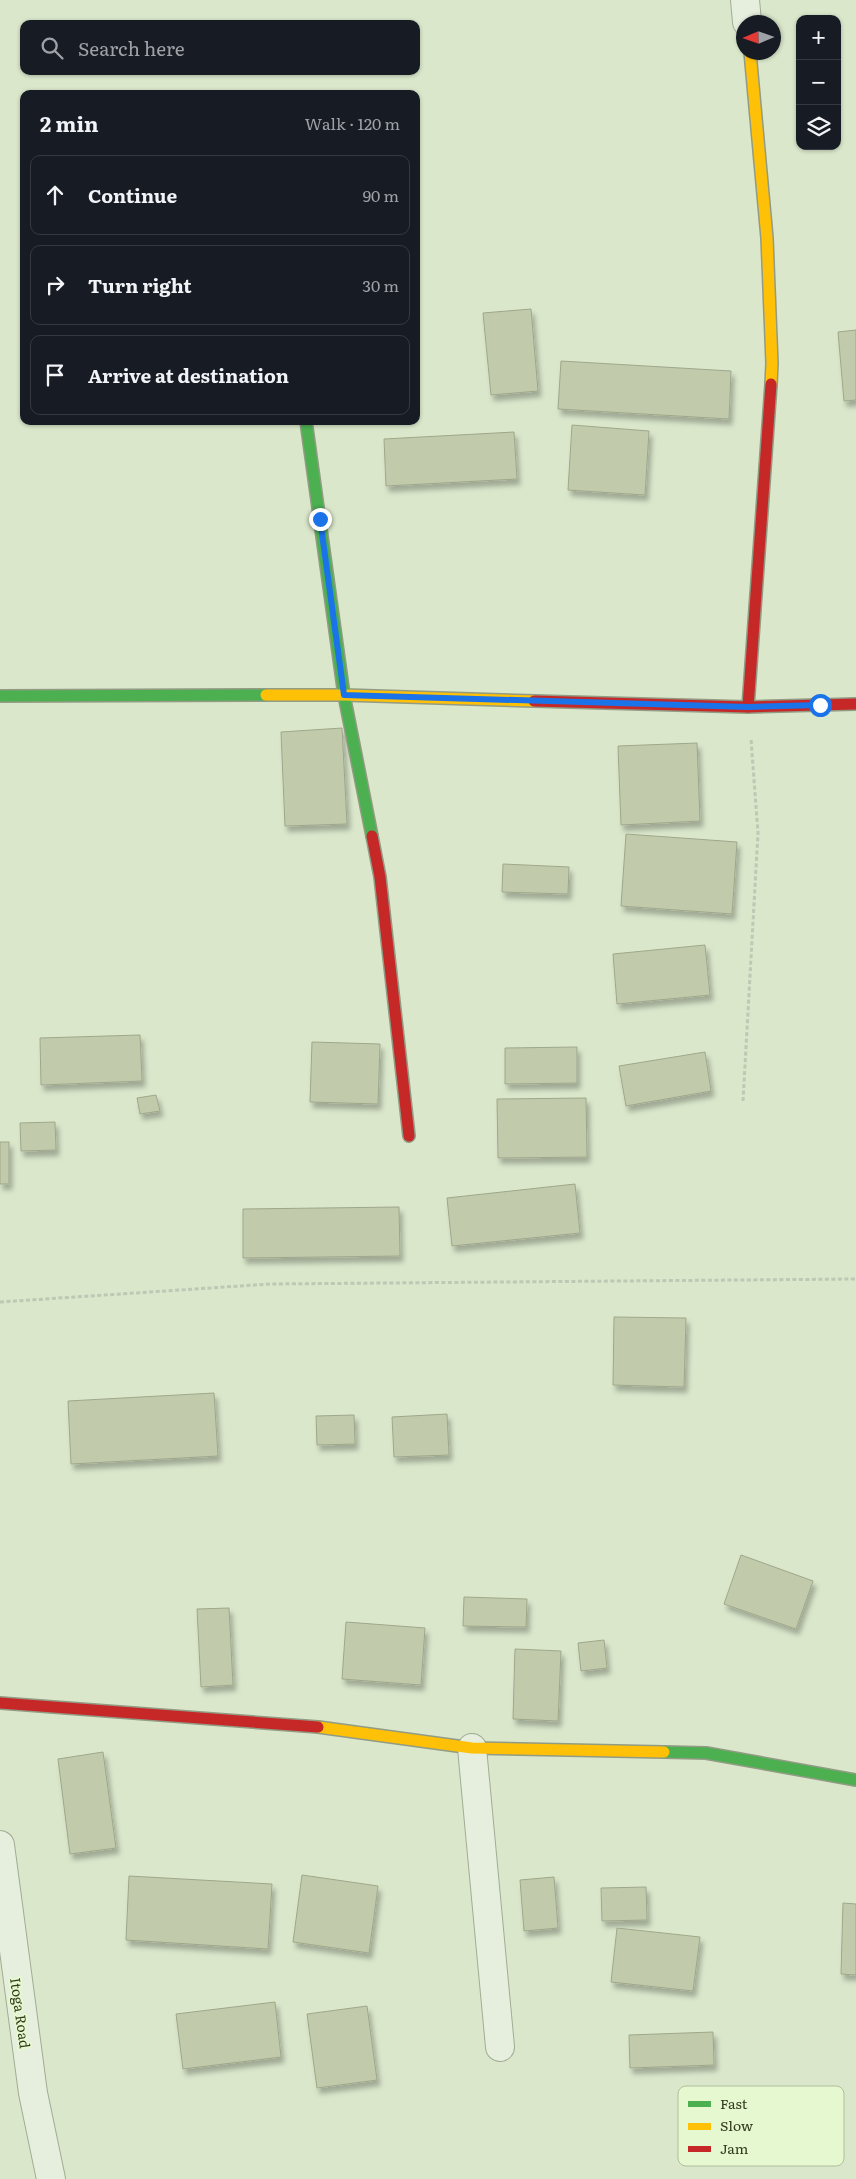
<!DOCTYPE html>
<meta charset="utf-8">
<style>
body{margin:0;font-family:Literata,serif;background:#242831;color:#f1f3f6}
.controls{position:absolute;right:15px;top:15px;display:grid;overflow:hidden;border-radius:10px;box-shadow:0 1px 4px #0004}
.controls button{width:45px;height:45px;display:grid;place-items:center;padding:0;border:0;border-bottom:1px solid #363941;background:#171b24;color:#f1f3f6;font:25px sans-serif}
.compass{position:absolute;left:736px;top:15px;width:45px;height:45px;border-radius:50%;background:#171b24;box-shadow:0 1px 4px #0004;rotate:268deg}
.stop{position:absolute;width:15px;height:15px;margin:-11px;border:4px solid #1a73e8;border-radius:50%;background:#fff}
.stop.end{background:#1a73e8;border-color:#fff;box-shadow:0 1px 5px #0008}
.list{margin:0;padding:0;list-style:none}
h2{display:flex;justify-content:space-between;align-items:center;height:65px;margin:0;padding:0 20px;font-size:21px}
h2 small{font-size:16px;font-weight:400;color:#9ea1a6}
.list li{display:grid;grid-template-columns:32px 1fr auto;gap:15px;align-items:center;box-sizing:border-box;height:80px;margin:0 10px 10px;padding:0 10px;border:1px solid #363941;border-radius:10px}
.list b{display:block;font-size:19px;white-space:nowrap}
.list em{font-size:16px;font-style:normal;color:#9ea1a6}
.icon{flex:none;width:28px;height:28px;fill:none;stroke:currentColor;stroke-width:2;stroke-linecap:round;stroke-linejoin:round}
.map{position:relative;flex:none;width:856px;height:2179px;overflow:hidden}
.search{position:absolute;background:#171b24;box-shadow:0 1px 4px #0004;left:20px;top:20px;width:400px;height:55px;display:flex;align-items:center;gap:12px;box-sizing:border-box;padding:0 18px;border-radius:10px;color:#9ea1a6;font-size:19px}
.panel{position:absolute;background:#171b24;box-shadow:0 1px 4px #0004;left:20px;top:90px;width:400px;height:335px;border-radius:10px}
.map>svg:first-child{display:block}
.building{fill:#c2caac;stroke:#9fa78a;filter:url(#shadow)}
.lines{fill:none;stroke-linecap:round;stroke-linejoin:round}
.street-casing{stroke:#a2ac95;stroke-width:30}
.fast-casing{stroke:#929b84;stroke-width:14}
.slow-casing{stroke:#929b84;stroke-width:14}
.jam-casing{stroke:#929b84;stroke-width:14}
.path{stroke:#bfc7b5;stroke-width:3;stroke-dasharray:4 2.5;stroke-linecap:butt}
.street{stroke:#e6eede;stroke-width:28}
.fast{stroke:#4caf50;stroke-width:11}
.slow{stroke:#ffc107;stroke-width:11}
.jam{stroke:#c62828;stroke-width:11}
.route{stroke:#1a73e8;stroke-width:6}
.labels{text-anchor:middle;dominant-baseline:central;stroke-width:4;stroke-linejoin:round;paint-order:stroke}
.street-label{font-size:14px;fill:#333b1c;stroke:#e5f8d0}
.key{fill:#e5f8d0;stroke:#b0bf9a;stroke-width:1}
.key-label{font-size:14px;fill:#333b1c}
</style>
<div class="map">
<svg width="856" height="2179" viewBox="0 0 856 2179">
<defs>
<filter id="shadow"><feDropShadow dx="3" dy="5.5" stdDeviation="2.5" flood-color="#0004"/></filter>
</defs>
<rect width="100%" height="100%" fill="#dae7cb"/>
<g class="building">
<path d="M 531,309 L 538,391 L 491,395 L 483,313 Z"/>
<path d="M 856,330 L 856,400 L 844,401 L 838,332 Z"/>
<path d="M 561,361 L 731,371 L 729,419 L 558,409 Z"/>
<path d="M 572,425 L 649,431 L 645,495 L 568,490 Z"/>
<path d="M 514,432 L 517,479 L 386,486 L 384,439 Z"/>
<path d="M 342,728 L 347,824 L 285,826 L 281,732 Z"/>
<path d="M 697,743 L 700,821 L 621,825 L 618,746 Z"/>
<path d="M 626,834 L 737,842 L 732,914 L 621,906 Z"/>
<path d="M 503,864 L 569,867 L 568,894 L 502,892 Z"/>
<path d="M 705,945 L 710,995 L 617,1004 L 613,954 Z"/>
<path d="M 140,1035 L 142,1081 L 41,1085 L 40,1038 Z"/>
<path d="M 312,1042 L 380,1044 L 378,1104 L 310,1102 Z"/>
<path d="M 577,1047 L 577,1083 L 505,1084 L 505,1048 Z"/>
<path d="M 705,1052 L 711,1091 L 626,1106 L 619,1066 Z"/>
<path d="M 156,1095 L 160,1111 L 140,1114 L 137,1098 Z"/>
<path d="M 586,1098 L 587,1157 L 498,1158 L 497,1099 Z"/>
<path d="M 55,1122 L 56,1150 L 21,1151 L 20,1123 Z"/>
<rect x="0" y="1142" width="9" height="42"/>
<path d="M 575,1184 L 580,1233 L 452,1246 L 447,1198 Z"/>
<path d="M 399,1207 L 400,1256 L 243,1258 L 243,1209 Z"/>
<path d="M 614,1317 L 686,1318 L 684,1387 L 613,1385 Z"/>
<path d="M 214,1393 L 218,1456 L 71,1464 L 68,1401 Z"/>
<path d="M 447,1414 L 449,1455 L 394,1457 L 392,1417 Z"/>
<path d="M 354,1415 L 355,1444 L 317,1445 L 316,1416 Z"/>
<path d="M 741,1555 L 813,1581 L 796,1629 L 724,1604 Z"/>
<path d="M 464,1597 L 527,1599 L 526,1627 L 463,1626 Z"/>
<path d="M 229,1608 L 233,1685 L 201,1687 L 197,1609 Z"/>
<path d="M 346,1622 L 425,1628 L 421,1685 L 342,1679 Z"/>
<path d="M 604,1640 L 607,1668 L 581,1671 L 578,1643 Z"/>
<path d="M 515,1649 L 561,1651 L 558,1721 L 513,1719 Z"/>
<path d="M 103,1752 L 116,1848 L 70,1854 L 58,1759 Z"/>
<path d="M 302,1875 L 378,1886 L 369,1953 L 293,1942 Z"/>
<path d="M 129,1876 L 272,1884 L 268,1949 L 126,1940 Z"/>
<path d="M 554,1877 L 558,1928 L 524,1931 L 520,1880 Z"/>
<path d="M 646,1887 L 647,1920 L 602,1921 L 601,1888 Z"/>
<path d="M 843,1903 L 856,1904 L 856,1975 L 841,1974 Z"/>
<path d="M 617,1928 L 700,1937 L 693,1991 L 611,1982 Z"/>
<path d="M 275,2002 L 281,2057 L 183,2069 L 176,2014 Z"/>
<path d="M 367,2006 L 377,2080 L 317,2088 L 307,2014 Z"/>
<path d="M 713,2032 L 714,2065 L 630,2068 L 629,2035 Z"/>
</g>
<g class="lines">
<g class="street-casing">
<g id="street">
<path d="M 745,0 L 747,22"/>
<path d="M 472,1748 L 500,2047"/>
<path d="M 0,1845 L 33,2093 L 51,2179"/>
</g>
</g>
<g class="fast-casing">
<g id="fast">
<path d="M 306,421 L 344,695 L 372,836"/>
<path d="M 0,696 L 266,695"/>
<path d="M 664,1752 L 706,1753 L 856,1780"/>
</g>
</g>
<g class="slow-casing">
<g id="slow">
<path d="M 750,52 L 767,238 L 772,363 L 771,384"/>
<path d="M 266,695 L 344,695 L 534,701"/>
<path d="M 318,1727 L 472,1748 L 664,1752"/>
</g>
</g>
<g class="jam-casing">
<g id="jam">
<path d="M 534,701 L 748,707 L 856,704"/>
<path d="M 748,707 L 771,384"/>
<path d="M 372,836 L 380,877 L 409,1136"/>
<path d="M 0,1703 L 318,1727"/>
</g>
</g>
<g class="path">
<path d="M 743,1101 L 758,833 L 751,739"/>
<path d="M 0,1302 L 270,1284 L 856,1279"/>
</g>
<use href="#street" class="street"/>
<use href="#fast" class="fast"/>
<use href="#slow" class="slow"/>
<use href="#jam" class="jam"/>
</g>
<g class="lines">
<path class="route" d="M 320,519 L 344,695 L 748,707 L 820,705"/>
</g>
<g class="labels">
<g class="street-label">
<text transform="translate(21 2013) rotate(82)">Itoga Road</text>
</g>
</g>
<rect x="678" y="2086" width="166" height="80" rx="8" class="key"/>
<rect x="688" y="2101" width="23" height="6" fill="#4caf50"/>
<rect x="688" y="2123" width="23" height="7" fill="#ffc107"/>
<rect x="688" y="2146" width="23" height="6" fill="#c62828"/>
<g class="key-label">
<text x="720" y="2109">Fast</text>
<text x="720" y="2131">Slow</text>
<text x="720" y="2154">Jam</text>
</g>
</svg>
<div class="controls">
<button>+</button>
<button>−</button>
<button><svg class="icon" aria-label="layers" viewBox="0 0 24 24"><path d="M12 4l9 5-9 5-9-5zM3 14l9 5 9-5"/></svg></button>
</div>
<svg class="compass" viewBox="-18 -18 36 36"><path d="M0-13l5 13h-10z" fill="#e53935"/><path d="M0 13l5-13h-10z" fill="#9ea1a6"/></svg>
<div class="stop" style="left:820px;top:705px"></div>
<div class="stop end" style="left:320px;top:519px"></div>
<div class="search"><svg class="icon" aria-label="search" viewBox="0 0 24 24"><circle cx="10" cy="10" r="6"/><path d="M15 15l6 6"/></svg>Search here</div>
<section class="panel">
<h2>2 min<small>Walk · 120 m</small></h2>
<ul class="list">
<li><svg class="icon" aria-label="ahead" viewBox="0 0 24 24"><path d="M12 20V5M6 11l6-6 6 6"/></svg><div><b>Continue</b></div><em>90 m</em></li>
<li><svg class="icon" aria-label="right" viewBox="0 0 24 24"><path d="M7 20v-9h11M14 6l5 5-5 5"/></svg><div><b>Turn right</b></div><em>30 m</em></li>
<li><svg class="icon" aria-label="arrive" viewBox="0 0 24 24"><path d="M6 21V4h12l-3 4 3 4H6"/></svg><div><b>Arrive at destination</b></div></li>
</ul>
</section>
</div>
